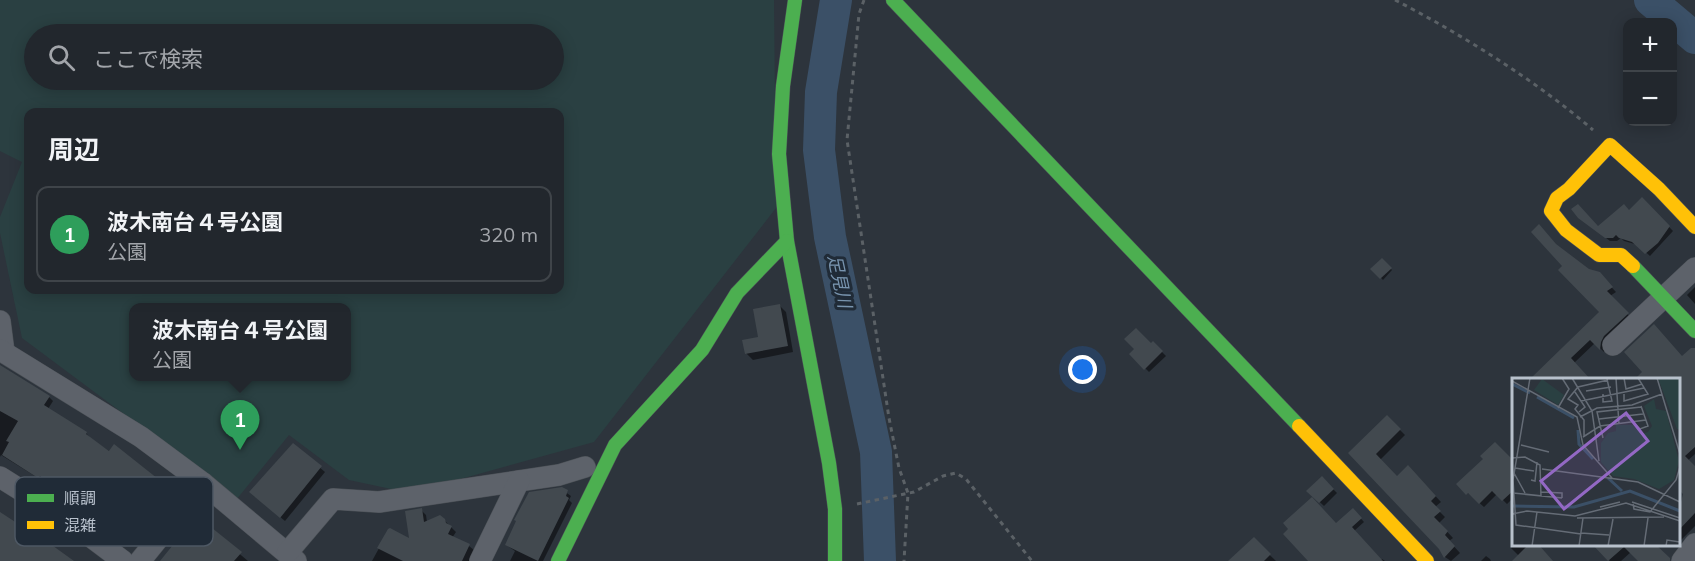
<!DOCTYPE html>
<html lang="ja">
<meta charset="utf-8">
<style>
body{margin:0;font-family:Mulish,"Noto Sans JP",sans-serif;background:#2a2f35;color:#f1f3f6}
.controls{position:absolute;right:18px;top:18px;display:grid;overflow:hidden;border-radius:12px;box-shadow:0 3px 15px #0003}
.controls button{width:54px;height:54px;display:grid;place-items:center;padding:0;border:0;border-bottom:2px solid #3f4449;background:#22272d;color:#f1f3f6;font:30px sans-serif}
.you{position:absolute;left:1083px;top:370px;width:21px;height:21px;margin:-15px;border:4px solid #fff;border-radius:50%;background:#1a73e8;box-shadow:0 0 0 9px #1a73e833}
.badge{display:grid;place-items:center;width:39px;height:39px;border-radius:50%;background:#ea580c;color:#fff;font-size:20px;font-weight:700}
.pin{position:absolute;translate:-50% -50px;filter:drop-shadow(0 2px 3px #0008)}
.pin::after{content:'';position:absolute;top:32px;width:21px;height:18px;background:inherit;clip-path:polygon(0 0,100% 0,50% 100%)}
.popup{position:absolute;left:129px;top:303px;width:222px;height:78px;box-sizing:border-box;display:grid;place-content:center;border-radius:12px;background:#22272d;filter:drop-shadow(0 2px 4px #0005);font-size:20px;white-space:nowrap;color:#a2a5aa}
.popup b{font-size:22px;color:#f1f3f6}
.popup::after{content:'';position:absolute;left:50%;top:100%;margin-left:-12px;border:12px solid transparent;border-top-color:#22272d}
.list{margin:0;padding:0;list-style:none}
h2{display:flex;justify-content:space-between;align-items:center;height:78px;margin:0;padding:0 24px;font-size:26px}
h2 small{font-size:20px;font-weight:400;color:#a2a5aa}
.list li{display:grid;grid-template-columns:39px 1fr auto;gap:18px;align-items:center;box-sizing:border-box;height:96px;margin:0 12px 12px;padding:0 12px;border:2px solid #3f4449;border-radius:12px}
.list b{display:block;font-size:22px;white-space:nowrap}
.list p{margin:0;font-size:20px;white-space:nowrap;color:#a2a5aa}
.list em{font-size:20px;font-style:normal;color:#a2a5aa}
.icon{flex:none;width:33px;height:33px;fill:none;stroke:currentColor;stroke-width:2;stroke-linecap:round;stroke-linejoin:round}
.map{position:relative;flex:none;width:1695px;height:561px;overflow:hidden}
.search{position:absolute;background:#22272d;box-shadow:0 3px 15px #0003;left:24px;top:24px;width:540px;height:66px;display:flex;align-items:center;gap:15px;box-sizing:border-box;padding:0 21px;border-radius:33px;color:#a2a5aa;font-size:22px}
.panel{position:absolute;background:#22272d;box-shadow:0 3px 15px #0003;left:24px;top:108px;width:540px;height:186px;border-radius:12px}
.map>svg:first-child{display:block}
.green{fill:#2a4042;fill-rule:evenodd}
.shadow{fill:#0007}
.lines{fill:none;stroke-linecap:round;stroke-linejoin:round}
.river{stroke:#3b5067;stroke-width:32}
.building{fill:#42494f}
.street-casing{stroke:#4b5056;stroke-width:22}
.fast-casing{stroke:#4b5056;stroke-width:15}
.slow-casing{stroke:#4b5056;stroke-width:15}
.path{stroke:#5b6166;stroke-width:3;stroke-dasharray:4.5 4.5;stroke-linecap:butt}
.street{stroke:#5d626a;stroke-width:21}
.fast{stroke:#4caf50;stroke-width:14}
.slow{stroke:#ffc107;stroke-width:14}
.labels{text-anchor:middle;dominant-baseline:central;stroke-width:6;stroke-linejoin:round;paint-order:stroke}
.water-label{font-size:18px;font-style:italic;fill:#7894ae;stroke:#202b37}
.inset-river{fill:none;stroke:#3b5067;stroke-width:3}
.inset-road{fill:none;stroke:#656c76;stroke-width:1.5}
.view{fill:#9368c4;fill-opacity:0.15;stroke:#9368c4;stroke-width:3}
.inset-edge{fill:none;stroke:#b8c1cc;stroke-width:3}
.key{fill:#202b37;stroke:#4e5864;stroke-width:1.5}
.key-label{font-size:16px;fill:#b8c1cc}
</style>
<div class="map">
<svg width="1695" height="561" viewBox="0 0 1695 561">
<rect width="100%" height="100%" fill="#2d343c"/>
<path class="green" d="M 0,0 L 774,0 L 776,208 L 594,442 L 410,493 L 349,480 L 289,435 L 236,500 L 191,464 L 22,338 L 0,233 L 0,217 L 22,162 L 0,151 ZM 34,34 L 554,34 L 554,80 L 34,80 ZM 28,112 L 560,112 L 560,290 L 28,290 ZM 134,308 L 346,308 L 346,376 L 134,376 Z"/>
<g class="shadow">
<path d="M 1642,199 L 1673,231 L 1650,256 L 1638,245 L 1624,241 L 1621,238 L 1617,241 L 1610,241 L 1584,221 L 1598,228 L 1630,212 Z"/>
<path d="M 1557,247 L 1588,270 L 1599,274 L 1616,292 L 1610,296 L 1631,318 L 1604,346 L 1604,352 L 1595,343 L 1574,363 L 1531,380 L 1601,312 L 1564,266 Z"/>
<path d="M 1382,260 L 1392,270 L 1383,280 L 1373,269 Z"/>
<path d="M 1695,287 L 1695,304 L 1687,295 Z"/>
<path d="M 780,306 L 786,312 L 793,352 L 753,360 L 746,353 L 760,339 Z"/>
<path d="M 1153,343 L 1166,356 L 1149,372 L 1131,354 Z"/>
<path d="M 0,373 L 49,397 L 53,401 L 48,409 L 86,433 L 90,438 L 180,500 L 157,527 L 142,515 L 139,508 L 106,482 L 88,509 L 45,479 L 43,481 L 1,455 L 0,457 Z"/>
<path d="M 1695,378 L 1695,454 L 1685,463 L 1695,473 L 1695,526 L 1680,541 L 1678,539 L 1678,521 L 1685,494 L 1678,463 Z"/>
<path d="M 1387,417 L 1405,435 L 1380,460 L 1397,478 L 1408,467 L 1441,502 L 1435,507 L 1445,517 L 1439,523 L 1453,538 L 1449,541 L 1460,553 L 1451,561 L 1445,557 L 1441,548 L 1350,453 Z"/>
<path d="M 293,445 L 325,472 L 285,521 L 255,496 Z"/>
<path d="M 1514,463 L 1514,497 L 1507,504 L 1497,494 L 1484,507 L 1458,484 Z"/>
<path d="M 1322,478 L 1337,493 L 1324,506 L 1308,491 Z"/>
<path d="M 561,489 L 571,496 L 569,500 L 572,503 L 543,561 L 510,561 L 515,551 L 506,545 Z"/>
<path d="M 421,510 L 426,515 L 427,522 L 444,520 L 456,532 L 452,538 L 469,546 L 474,550 L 469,561 L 372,561 L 389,530 L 411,540 Z"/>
<path d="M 1353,510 L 1364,522 L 1354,531 L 1381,560 L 1382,559 L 1385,561 L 1315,561 L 1336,525 Z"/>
<path d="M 0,514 L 29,533 L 39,518 L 50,525 L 54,529 L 46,542 L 72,561 L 0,561 Z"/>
<path d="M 197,518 L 248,561 L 162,561 Z"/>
<path d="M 1254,540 L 1276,561 L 1231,561 Z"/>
<path d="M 1514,544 L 1536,544 L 1552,561 L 1524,561 L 1511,548 Z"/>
<path d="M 1604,544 L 1653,544 L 1670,561 L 1640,561 L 1631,552 L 1621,561 L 1610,561 L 1599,550 Z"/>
<path d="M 1486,556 L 1490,559 L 1491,561 L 1481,561 Z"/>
</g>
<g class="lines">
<g class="river">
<path d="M 836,0 L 821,92 L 819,150 L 830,237 L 876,452 L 880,561"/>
<path d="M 1650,0 L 1695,38"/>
</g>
</g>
<g class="building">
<path d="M 1642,197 L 1670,226 L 1658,243 L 1645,254 L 1632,242 L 1619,238 L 1616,235 L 1613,238 L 1605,238 L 1578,218 L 1571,209 L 1578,204 L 1598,226 L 1624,204 L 1629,210 Z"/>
<path d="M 1539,224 L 1556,244 L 1589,269 L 1600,272 L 1613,287 L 1607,291 L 1629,313 L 1604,336 L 1601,342 L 1600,350 L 1590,340 L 1571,358 L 1591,380 L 1529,380 L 1599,312 L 1558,270 L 1562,266 L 1531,232 Z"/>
<path d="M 1382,258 L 1392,268 L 1380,279 L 1370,269 Z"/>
<path d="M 780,304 L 788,346 L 745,354 L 742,340 L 758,337 L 753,309 Z"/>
<path d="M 1654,324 L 1682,356 L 1691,348 L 1695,348 L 1695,447 L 1685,456 L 1695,466 L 1695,513 L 1678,531 L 1678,514 L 1683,494 L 1678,489 L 1678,380 L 1634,380 L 1642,372 L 1624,352 Z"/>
<path d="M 1136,328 L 1151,343 L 1153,341 L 1163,351 L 1144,370 L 1129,354 L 1134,349 L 1124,339 Z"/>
<path d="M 0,365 L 50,396 L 44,405 L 87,432 L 86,434 L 109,451 L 114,444 L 177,494 L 158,518 L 152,524 L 136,510 L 138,508 L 101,479 L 83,506 L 78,504 L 40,476 L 38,478 L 2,455 L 9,442 L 6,441 L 18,421 L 0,411 Z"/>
<path d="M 1387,415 L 1401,429 L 1376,454 L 1397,476 L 1408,465 L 1436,496 L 1431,501 L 1441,511 L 1434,517 L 1448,531 L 1445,535 L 1455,546 L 1444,558 L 1439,549 L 1348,453 Z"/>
<path d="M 1495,442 L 1514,461 L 1514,490 L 1502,501 L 1492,491 L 1479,504 L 1468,493 L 1466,495 L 1456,484 L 1483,459 L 1480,456 Z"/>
<path d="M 293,443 L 322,466 L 280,518 L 249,492 Z"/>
<path d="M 1322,476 L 1334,489 L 1319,503 L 1306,491 Z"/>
<path d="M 562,487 L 568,490 L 566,496 L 569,498 L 538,561 L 505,545 L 516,521 L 514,520 L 529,492 Z"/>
<path d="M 1312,497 L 1336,523 L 1353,508 L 1362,518 L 1352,527 L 1383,561 L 1308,561 L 1283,534 L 1288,529 L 1283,523 Z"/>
<path d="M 422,508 L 424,522 L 440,515 L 445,519 L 446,523 L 452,526 L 448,534 L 470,544 L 462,561 L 403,561 L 377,548 L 388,529 L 390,528 L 409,538 L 405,511 Z"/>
<path d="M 0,512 L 29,531 L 39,516 L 51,524 L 42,538 L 74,561 L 0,561 Z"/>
<path d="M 197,516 L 242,552 L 234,561 L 160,561 L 181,535 L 180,534 Z"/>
<path d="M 1254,537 L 1271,554 L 1264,561 L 1228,561 Z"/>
<path d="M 1529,544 L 1538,544 L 1553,561 L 1512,561 Z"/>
<path d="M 1592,544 L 1655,544 L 1670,558 L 1670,561 L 1638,561 L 1624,547 L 1608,561 Z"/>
</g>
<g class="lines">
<g class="street-casing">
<g id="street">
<path d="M 0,321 L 4,352"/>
<path d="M 1613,345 L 1695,268"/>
<path d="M 0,350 L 141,437 L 203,483 L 296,561"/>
<path d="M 0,477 L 70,521 L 123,561"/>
<path d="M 287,553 L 333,499 L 379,502 L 559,475 L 585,467"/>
<path d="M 140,561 L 203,483"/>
<path d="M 480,561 L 519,481"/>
<path d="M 1682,561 L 1695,544"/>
</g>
</g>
<g class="fast-casing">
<g id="fast">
<path d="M 795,0 L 783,86 L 779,154 L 787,241 L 829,463 L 835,509 L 835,561"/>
<path d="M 893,0 L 1299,426"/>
<path d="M 1633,266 L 1695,331"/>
<path d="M 558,561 L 615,445 L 702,350 L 737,293 L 787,241"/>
</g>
</g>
<g class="slow-casing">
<g id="slow">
<path d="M 1633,266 L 1621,255 L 1599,255 L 1566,230 L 1551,211 L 1557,198 L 1569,189 L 1610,145 L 1659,189 L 1695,227"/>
<path d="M 1299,426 L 1427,561"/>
</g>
</g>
<g class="path">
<path d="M 864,0 L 859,14 L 847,140 L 889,418 L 899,468 L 908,493 L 904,561"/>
<path d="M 1395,0 C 1461,34 1538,82 1593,130"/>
<path d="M 857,504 L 914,492 L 943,476 L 956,473 L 966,479 L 1032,561"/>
</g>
<use href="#street" class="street"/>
<use href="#fast" class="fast"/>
<use href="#slow" class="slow"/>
</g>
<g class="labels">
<g class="water-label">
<text transform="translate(840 281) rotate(78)">足見川</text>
</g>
</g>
<g transform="translate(1512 378)">
<rect width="168" height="168" fill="#2d343c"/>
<path d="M 146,0 L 168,0 L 168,52 L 165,51 ZM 30,1 L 52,17 L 46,27 L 22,12 ZM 142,21 L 144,31 L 154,33 L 167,83 L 162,102 L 147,111 L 122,101 L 101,98 L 89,84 L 89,65 L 96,55 L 104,53 L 104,47 L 121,47 L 129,56 L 136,54 L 140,48 L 132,28 Z" fill="#2a4042"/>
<path class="inset-river" d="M 0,6 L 18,15M 25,19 L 62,40M 66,52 L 67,66 L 81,81M 96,100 L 110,113M 0,128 L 62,129 L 118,113 L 168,133"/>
<path class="inset-road" d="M 18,0 L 1,102 L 4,147 L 69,156M 60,0 L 80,33 L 87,83M 104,0 L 107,47M 112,0 L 114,11 L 130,6M 145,0 L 168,76M 0,3 L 65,39 L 71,67 L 100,100M 74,13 L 99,9M 63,14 L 73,29 L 67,34M 91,16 L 91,24 L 100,23 L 95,1M 112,16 L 112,23 L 136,16 L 126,0M 69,23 L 132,10M 46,30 L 57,11 L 50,0M 68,39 L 85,30 L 120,27 L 150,16M 87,41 L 131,36M 122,45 L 128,51 L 136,48 L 129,28M 72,58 L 72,42 L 63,31 L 66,27 L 56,21 L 66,9 L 96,2M 71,59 L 88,48 L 134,42M 91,60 L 85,34 L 129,29M 9,67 L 37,74M 0,80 L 13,79 L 28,87 L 29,118M 3,90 L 22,93M 30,91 L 126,104 L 168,124M 2,95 L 13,115M 19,102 L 23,103 L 25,84M 29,114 L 50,115 L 50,120M 1,115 L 50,120M 120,124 L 168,140M 121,126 L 122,131 L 138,134 L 164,102 L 168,89M 88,129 L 108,124M 0,136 L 15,133 L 63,138 L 114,125 L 168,143M 65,140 L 152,139M 69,155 L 97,157M 20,168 L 25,134M 67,168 L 71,140M 96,168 L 101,141M 132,168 L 136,140M 154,168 L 155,162 L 168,164"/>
<path class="view" d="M 114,35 L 136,63 L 52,131 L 29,103 Z"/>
<rect width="168" height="168" class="inset-edge"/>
</g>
<rect x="15" y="477" width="198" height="69" rx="9" class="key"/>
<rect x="27" y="494" width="27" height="8" fill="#4caf50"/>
<rect x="27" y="521" width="27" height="8" fill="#ffc107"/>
<g class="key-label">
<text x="64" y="504">順調</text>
<text x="64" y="531">混雑</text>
</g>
</svg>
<div class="controls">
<button>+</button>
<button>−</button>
</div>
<div class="you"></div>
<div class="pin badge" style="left:240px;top:450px;background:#2e9e5b">1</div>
<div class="popup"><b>波木南台４号公園</b>公園</div>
<div class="search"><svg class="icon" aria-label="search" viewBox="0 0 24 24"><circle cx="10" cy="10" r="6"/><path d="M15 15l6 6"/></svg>ここで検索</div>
<section class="panel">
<h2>周辺<small></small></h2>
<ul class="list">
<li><span class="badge" style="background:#2e9e5b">1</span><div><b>波木南台４号公園</b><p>公園</p></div><em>320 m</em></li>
</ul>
</section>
</div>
